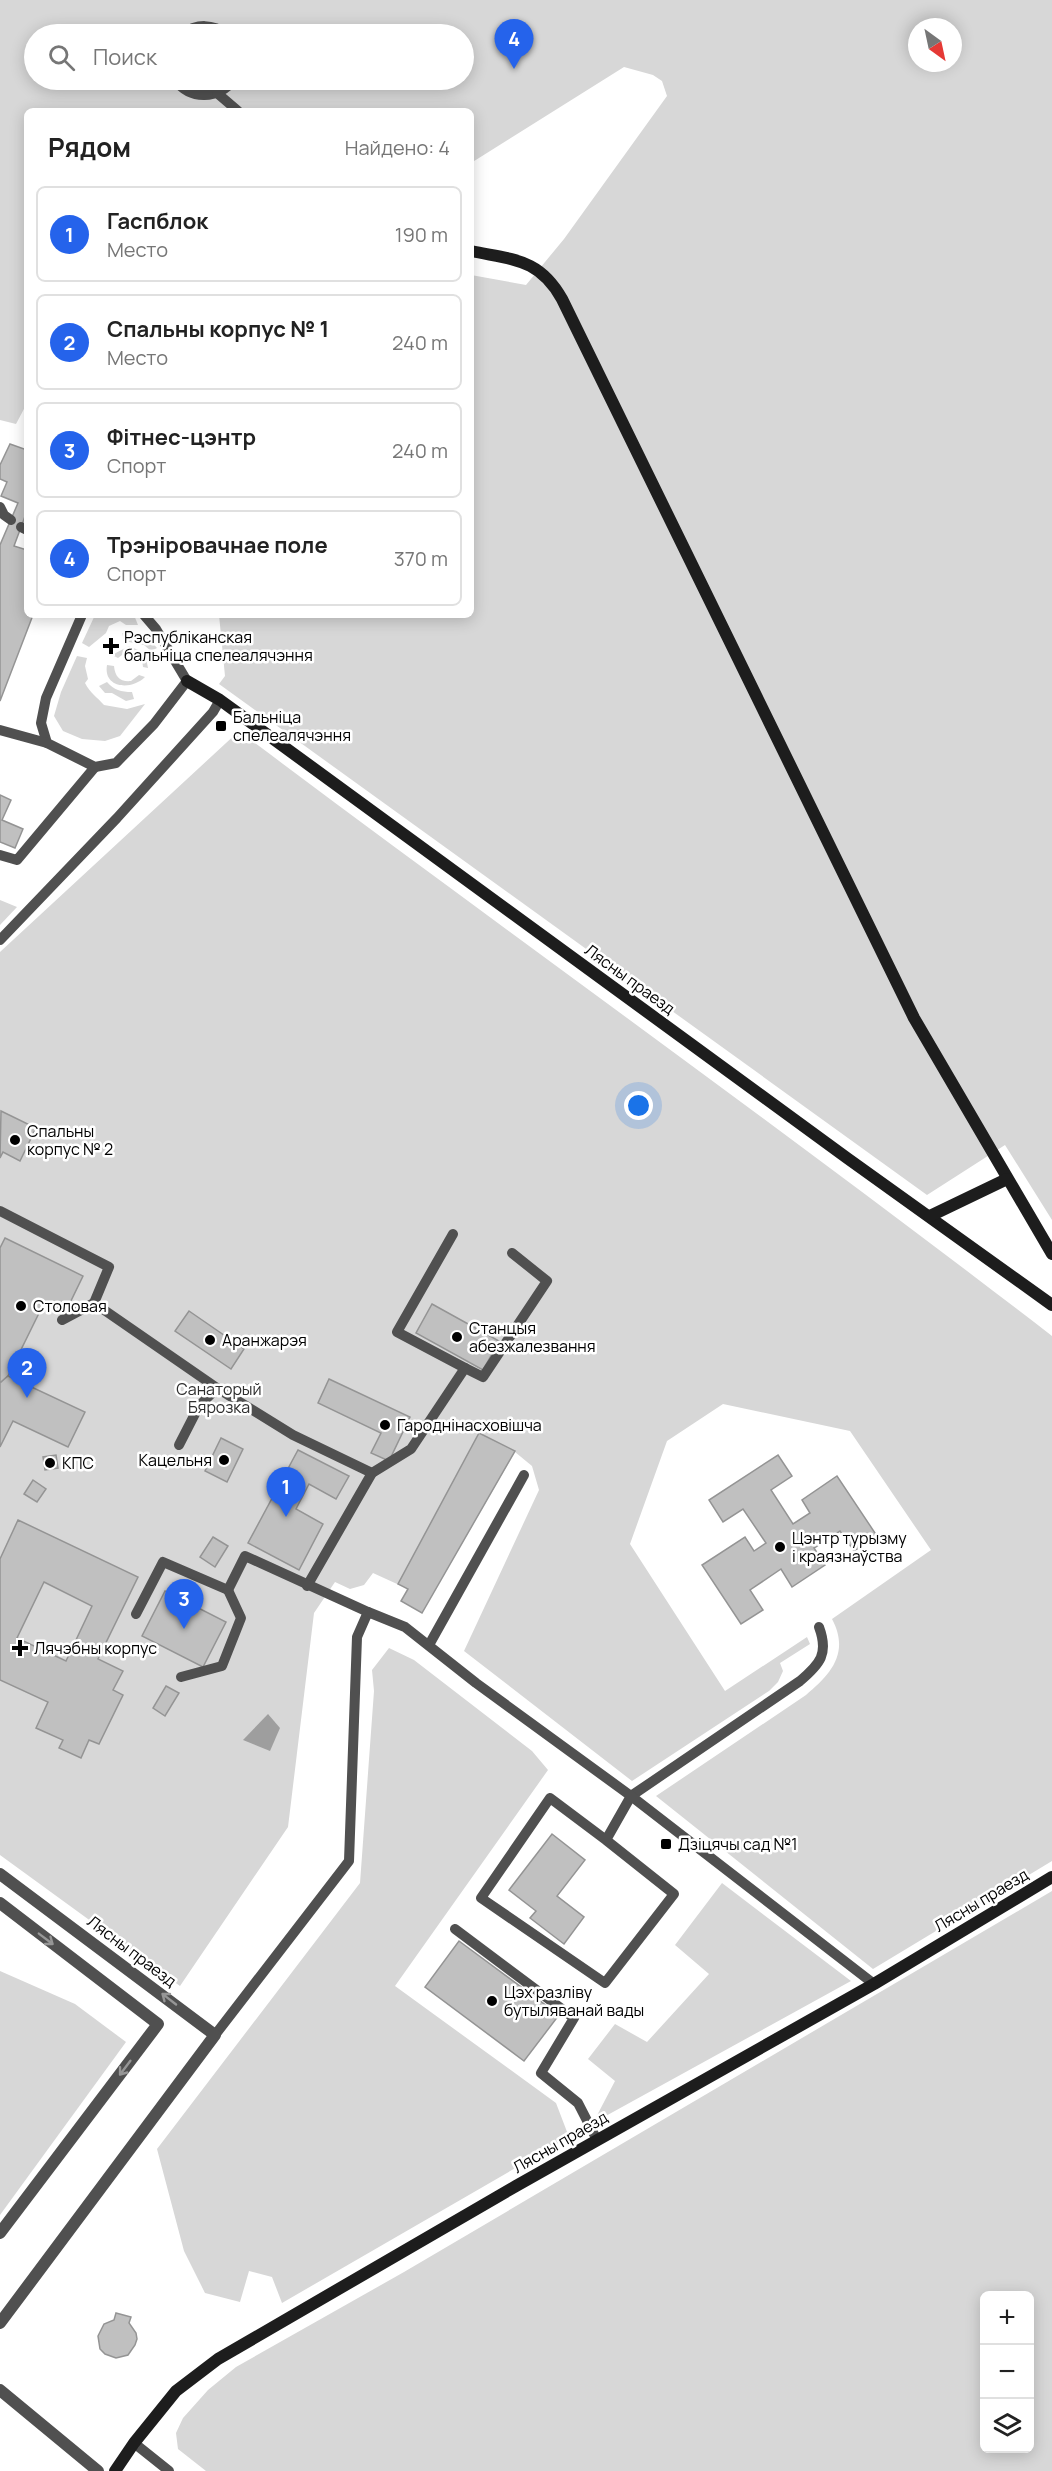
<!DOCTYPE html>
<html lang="ru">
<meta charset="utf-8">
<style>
body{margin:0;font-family:Manrope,sans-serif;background:#f2f2f2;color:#222}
.controls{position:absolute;right:18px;bottom:18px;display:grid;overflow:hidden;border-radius:9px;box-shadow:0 3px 15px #0003}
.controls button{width:54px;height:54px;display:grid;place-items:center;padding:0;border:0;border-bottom:2px solid #e0e0e0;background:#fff;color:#222;font:30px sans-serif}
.compass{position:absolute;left:908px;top:18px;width:54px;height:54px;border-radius:50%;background:#fff;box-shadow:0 3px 15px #0003;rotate:147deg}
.you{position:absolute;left:639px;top:1106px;width:21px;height:21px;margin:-15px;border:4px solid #fff;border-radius:50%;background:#1a73e8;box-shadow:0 0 0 9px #1a73e833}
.badge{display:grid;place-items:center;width:39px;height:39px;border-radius:50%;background:#2563eb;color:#fff;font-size:20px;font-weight:700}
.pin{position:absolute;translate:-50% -50px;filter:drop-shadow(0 2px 3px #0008)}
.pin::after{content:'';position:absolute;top:32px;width:21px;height:18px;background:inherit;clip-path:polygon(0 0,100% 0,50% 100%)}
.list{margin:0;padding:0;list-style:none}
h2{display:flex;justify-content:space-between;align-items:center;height:78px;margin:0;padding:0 24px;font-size:26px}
h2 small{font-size:20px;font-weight:400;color:#767676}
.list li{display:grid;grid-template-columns:39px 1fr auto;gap:18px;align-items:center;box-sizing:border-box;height:96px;margin:0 12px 12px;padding:0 12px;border:2px solid #e0e0e0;border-radius:9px}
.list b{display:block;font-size:22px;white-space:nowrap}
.list p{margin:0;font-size:20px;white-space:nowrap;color:#767676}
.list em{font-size:20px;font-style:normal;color:#767676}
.icon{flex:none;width:33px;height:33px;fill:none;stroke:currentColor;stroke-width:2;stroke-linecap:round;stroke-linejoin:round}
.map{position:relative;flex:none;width:1052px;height:2471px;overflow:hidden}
.search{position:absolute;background:#fff;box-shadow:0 3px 15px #0003;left:24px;top:24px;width:450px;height:66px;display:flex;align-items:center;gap:15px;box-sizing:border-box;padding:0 21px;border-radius:33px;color:#767676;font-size:22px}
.panel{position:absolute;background:#fff;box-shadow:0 3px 15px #0003;left:24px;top:108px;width:450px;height:510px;border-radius:9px}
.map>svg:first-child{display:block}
.green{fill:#d7d7d7;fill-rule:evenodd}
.water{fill:#9e9e9e}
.building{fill:#c0c0c0;stroke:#949494;stroke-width:1.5;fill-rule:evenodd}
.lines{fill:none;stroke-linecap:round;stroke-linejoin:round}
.lane{stroke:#505050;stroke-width:10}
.street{stroke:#505050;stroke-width:12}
.secondary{stroke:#1d1d1d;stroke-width:12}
.oneway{stroke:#969696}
.poi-dot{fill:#000;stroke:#fff;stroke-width:2}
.labels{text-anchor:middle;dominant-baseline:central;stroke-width:5;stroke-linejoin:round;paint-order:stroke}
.poi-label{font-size:16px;fill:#000;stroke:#fff;text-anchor:start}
.street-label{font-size:16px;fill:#000;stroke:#fff}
.park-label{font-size:16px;fill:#2e2e2e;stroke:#fff}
</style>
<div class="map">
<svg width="1052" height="2471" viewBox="0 0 1052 2471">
<rect width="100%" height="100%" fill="#fff"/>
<g class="green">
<path d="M 0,0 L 1052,0 L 1052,1220 L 1005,1145 L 927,1195 L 219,684 L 225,676 L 219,615 L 471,615 L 471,275 L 526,285 L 564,239 L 667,96 L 662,81 L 653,75 L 624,67 L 471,163 L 471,111 L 27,111 L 27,408 L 25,407 L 16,424 L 0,420 ZM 917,27 L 953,27 L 953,63 L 917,63 ZM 34,34 L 464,34 L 464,80 L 34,80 Z"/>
<path d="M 95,615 L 134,615 L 138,625 L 126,625 L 120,621 L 109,626 L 106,633 L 89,647 L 82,643 Z"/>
<path d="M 122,633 L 146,636 L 157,648 L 151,651 L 144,645 L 124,641 Z"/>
<path d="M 129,646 L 145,653 L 148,668 L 143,667 L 142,660 L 135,654 L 126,652 L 118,658 L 112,655 Z"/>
<path d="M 77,656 L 87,658 L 85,666 L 88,679 L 85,683 C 90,693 97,697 104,705 L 127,709 L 145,704 L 120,736 L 105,741 L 82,739 L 63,731 L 54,716 L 61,692 Z"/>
<path d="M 107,665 L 114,666 C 115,677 120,682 131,681 L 139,675 L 145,677 C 131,691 103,688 107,665 Z"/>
<path d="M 107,682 C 114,690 121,692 132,692 L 134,699 L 126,701 L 112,693 L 105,693 L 99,686 Z"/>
<path d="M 239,731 C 509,934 785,1130 1052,1336 L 1052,1861 L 873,1969 L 656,1796 L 806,1695 C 831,1674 850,1653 832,1619 L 931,1550 L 850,1431 L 723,1404 L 667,1441 L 630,1544 L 725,1691 L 807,1637 L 810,1644 L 780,1663 L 783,1671 L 778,1682 L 769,1691 L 632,1781 L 464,1651 L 539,1490 L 532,1466 L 515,1452 L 422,1613 L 401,1601 L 408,1589 L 373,1573 L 364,1585 L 350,1589 L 335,1582 L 314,1613 L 288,1827 L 180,1986 L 0,1855 L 0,952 Z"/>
<path d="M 0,900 L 17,907 L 0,925 Z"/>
<path d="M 389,1648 L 414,1660 L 532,1751 L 548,1770 L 395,1986 L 556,2103 L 569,2137 L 282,2303 L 272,2277 L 249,2271 L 240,2302 L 205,2293 L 184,2251 L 157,2149 L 360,1883 L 374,1691 L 372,1670 Z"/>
<path d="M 722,1883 L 851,1981 L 593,2123 L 615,2081 L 588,2059 L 615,2024 L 647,2042 L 709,1974 L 675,1945 Z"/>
<path d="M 1052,1891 L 1052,2471 L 206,2471 L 178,2449 L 176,2433 L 183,2418 L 208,2390 L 236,2367 L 404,2272 ZM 984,2296 L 1030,2296 L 1030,2448 L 984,2448 Z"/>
<path d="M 0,1971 L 75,2004 L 126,2042 L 0,2215 Z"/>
</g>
<path class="water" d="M 268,1714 L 280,1728 L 270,1751 L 243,1740 Z"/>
<g class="building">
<path d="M 10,444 L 27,450 L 27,511 L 14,546 L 27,550 L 27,615 L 33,615 L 0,701 L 0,545 L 18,503 L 1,496 L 7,482 L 0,479 L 0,465 Z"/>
<path d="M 0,795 L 11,800 L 2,820 L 23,829 L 15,848 L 0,842 Z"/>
<path d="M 1,1111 L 36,1128 L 20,1161 L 3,1152 L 0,1158 Z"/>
<path d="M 5,1238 L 83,1276 L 66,1311 L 45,1301 L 8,1376 L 0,1383 L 0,1248 Z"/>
<path d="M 432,1304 L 499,1341 L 483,1370 L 416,1333 Z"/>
<path d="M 189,1311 L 244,1349 L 231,1369 L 175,1331 Z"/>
<path d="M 8,1376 L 85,1412 L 68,1447 L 13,1421 L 0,1447 L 0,1383 Z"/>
<path d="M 329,1379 L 410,1417 L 389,1461 L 371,1453 L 381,1433 L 318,1403 Z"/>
<path d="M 479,1433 L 515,1451 L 422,1613 L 401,1601 L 408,1589 L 398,1584 Z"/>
<path d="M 221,1438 L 243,1449 L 227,1482 L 205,1471 Z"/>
<path d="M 298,1450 L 349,1476 L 336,1499 L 309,1484 L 296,1509 L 323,1524 L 299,1570 L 248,1543 Z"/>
<path d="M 56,1455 L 58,1468 L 45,1470 L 43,1457 Z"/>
<path d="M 778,1455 L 792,1476 L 771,1490 L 793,1524 L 810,1513 L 802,1500 L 837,1476 L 877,1536 L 854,1551 L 840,1531 L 814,1548 L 825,1565 L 792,1587 L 781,1569 L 750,1590 L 763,1610 L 741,1624 L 702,1565 L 745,1537 L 754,1551 L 766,1543 L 743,1509 L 723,1522 L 709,1500 Z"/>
<path d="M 33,1480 L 46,1489 L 37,1502 L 24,1494 Z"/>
<path d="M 18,1520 L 138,1577 L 98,1659 L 123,1671 L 113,1690 L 123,1695 L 99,1744 L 89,1740 L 81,1758 L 59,1748 L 63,1740 L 36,1728 L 48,1702 L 0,1680 L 0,1559 ZM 44,1582 L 92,1606 L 66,1661 L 17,1638 Z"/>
<path d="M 213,1537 L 228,1546 L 215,1567 L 200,1557 Z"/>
<path d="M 165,1591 L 226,1622 L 203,1667 L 142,1636 Z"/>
<path d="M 166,1686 L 179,1693 L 165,1716 L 153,1708 Z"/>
<path d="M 552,1834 L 585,1860 L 557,1896 L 584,1917 L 564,1944 L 530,1918 L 536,1911 L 509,1890 Z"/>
<path d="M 459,1941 L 559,2015 L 524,2061 L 425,1987 Z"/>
<path d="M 116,2313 L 131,2317 L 129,2323 L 136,2333 L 137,2339 L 135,2345 L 128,2355 L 116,2358 L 105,2354 L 100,2349 L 98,2336 L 104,2324 L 114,2320 Z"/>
</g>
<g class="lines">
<g class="lane">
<path d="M 182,34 C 197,23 213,24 227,34"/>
<path d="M 175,80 C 191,101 218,99 234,80"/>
<path d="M 217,93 L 238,111"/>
<path d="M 0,507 L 4,515 L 11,520"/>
<path d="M 21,527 L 27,530"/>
<path d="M 82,615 L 46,698 L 41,723 L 47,743 L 95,767 L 116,763 L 154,724 L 187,681 L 156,629 L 144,615"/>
<path d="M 0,730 L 47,743"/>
<path d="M 0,855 L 17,860 L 95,767"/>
<path d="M 0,940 L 117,818 L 213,712 L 220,700"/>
<path d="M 0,1211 L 109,1267 L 94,1303 L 62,1320"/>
<path d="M 94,1303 L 217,1388 L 293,1435 L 372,1473"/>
<path d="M 465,1368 L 483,1377 L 547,1281 L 512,1253"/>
<path d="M 179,1445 L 199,1406 L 217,1388"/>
<path d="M 307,1586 L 372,1473 L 411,1449 L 465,1368 L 397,1332 L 453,1234"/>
<path d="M 136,1614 L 163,1562 L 228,1590 L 245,1556 L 368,1612"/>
<path d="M 429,1645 L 524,1475"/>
<path d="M 181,1677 L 222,1666 L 241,1618 L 228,1590"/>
<path d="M 606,1840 L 550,1798 L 481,1898 L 605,1983 L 674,1894 L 606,1840 L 631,1796 L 800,1681 C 820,1664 829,1654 819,1627"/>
<path d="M 455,1929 L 574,2018 L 541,2073 L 578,2103 L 597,2140"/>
<path d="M 215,2035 L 349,1861 L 357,1637 L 368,1612 L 405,1627 L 476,1683 L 631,1796 L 874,1984"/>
<path d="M 134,2443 L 169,2471"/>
</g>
<g class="street">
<path d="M 0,1874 L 215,2035 L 0,2323"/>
<path d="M 0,1903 L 158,2024 L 0,2233"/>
<path d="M 0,2390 L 98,2471"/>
</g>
<g class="secondary">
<path d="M 471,251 C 513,260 539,258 562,299 L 914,1018 L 1052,1254"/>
<path d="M 187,681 L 220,700 L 847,1158 L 1052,1305"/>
<path d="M 930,1216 L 1007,1179"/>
<path d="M 115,2471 L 134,2443 L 176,2391 L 218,2359 L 516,2186 L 874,1984 L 1052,1877"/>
</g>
</g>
<defs><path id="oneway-shaft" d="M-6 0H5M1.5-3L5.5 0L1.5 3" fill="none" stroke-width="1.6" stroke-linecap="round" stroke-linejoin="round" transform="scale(1.5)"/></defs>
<g class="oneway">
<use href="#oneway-shaft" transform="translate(46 1939) rotate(37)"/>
<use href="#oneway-shaft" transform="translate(169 1999) rotate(-142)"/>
<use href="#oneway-shaft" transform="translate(125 2068) rotate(127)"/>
</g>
<g class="poi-dot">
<path d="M108 637h6v6h6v6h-6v6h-6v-6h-6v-6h6z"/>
<rect x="215" y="720" width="12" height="12" rx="3"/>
<circle cx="15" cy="1140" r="6"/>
<circle cx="21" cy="1306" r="6"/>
<circle cx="457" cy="1337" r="6"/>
<circle cx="210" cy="1340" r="6"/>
<circle cx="385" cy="1425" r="6"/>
<circle cx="224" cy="1460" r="6"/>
<circle cx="50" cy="1463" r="6"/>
<circle cx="780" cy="1547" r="6"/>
<path d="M17 1639h6v6h6v6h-6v6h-6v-6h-6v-6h6z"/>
<rect x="660" y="1838" width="12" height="12" rx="3"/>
<circle cx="492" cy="2001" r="6"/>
</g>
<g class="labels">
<g class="poi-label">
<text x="124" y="637">Рэспубліканская<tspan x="124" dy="18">бальніца спелеалячэння</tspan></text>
<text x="233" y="717">Бальніца<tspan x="233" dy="18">спелеалячэння</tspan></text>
<text x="27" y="1131">Спальны<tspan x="27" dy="18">корпус № 2</tspan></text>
<text x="33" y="1306">Столовая</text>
<text x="469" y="1328">Станцыя<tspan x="469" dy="18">абезжалезвання</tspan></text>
<text x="222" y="1340">Аранжарэя</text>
<text x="397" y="1425">Гароднінасховішча</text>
<text x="212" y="1460" text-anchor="end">Кацельня</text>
<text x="62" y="1463">КПС</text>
<text x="792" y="1538">Цэнтр турызму<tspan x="792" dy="18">і краязнаўства</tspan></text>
<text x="34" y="1648">Лячэбны корпус</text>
<text x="678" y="1844">Дзіцячы сад №1</text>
<text x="504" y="1992">Цэх разліву<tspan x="504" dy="18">бутыляванай вады</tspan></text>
</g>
<g class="street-label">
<text transform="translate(630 979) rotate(36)">Лясны праезд</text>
<text transform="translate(981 1900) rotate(-31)">Лясны праезд</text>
<text transform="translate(132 1951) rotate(37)">Лясны праезд</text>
<text transform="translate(560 2142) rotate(-30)">Лясны праезд</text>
</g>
<g class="park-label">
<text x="219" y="1389">Санаторый<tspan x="219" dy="18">Бярозка</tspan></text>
</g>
</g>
</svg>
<div class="controls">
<button>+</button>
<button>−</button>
<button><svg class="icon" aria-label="layers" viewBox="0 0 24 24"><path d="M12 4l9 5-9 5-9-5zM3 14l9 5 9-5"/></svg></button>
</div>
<svg class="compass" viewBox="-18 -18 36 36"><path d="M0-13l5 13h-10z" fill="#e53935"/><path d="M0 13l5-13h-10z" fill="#767676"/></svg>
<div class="you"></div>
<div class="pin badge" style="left:286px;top:1517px">1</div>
<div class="pin badge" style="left:27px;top:1398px">2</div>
<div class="pin badge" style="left:184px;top:1629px">3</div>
<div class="pin badge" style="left:514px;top:69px">4</div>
<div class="search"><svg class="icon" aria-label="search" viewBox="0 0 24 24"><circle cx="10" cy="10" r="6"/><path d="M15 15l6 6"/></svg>Поиск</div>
<section class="panel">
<h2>Рядом<small>Найдено: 4</small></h2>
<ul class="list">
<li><span class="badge">1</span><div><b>Гаспблок</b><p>Место</p></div><em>190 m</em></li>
<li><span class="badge">2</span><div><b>Спальны корпус № 1</b><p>Место</p></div><em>240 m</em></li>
<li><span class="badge">3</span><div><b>Фітнес-цэнтр</b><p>Спорт</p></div><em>240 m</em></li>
<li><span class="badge">4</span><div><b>Трэніровачнае поле</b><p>Спорт</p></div><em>370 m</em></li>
</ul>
</section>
</div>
